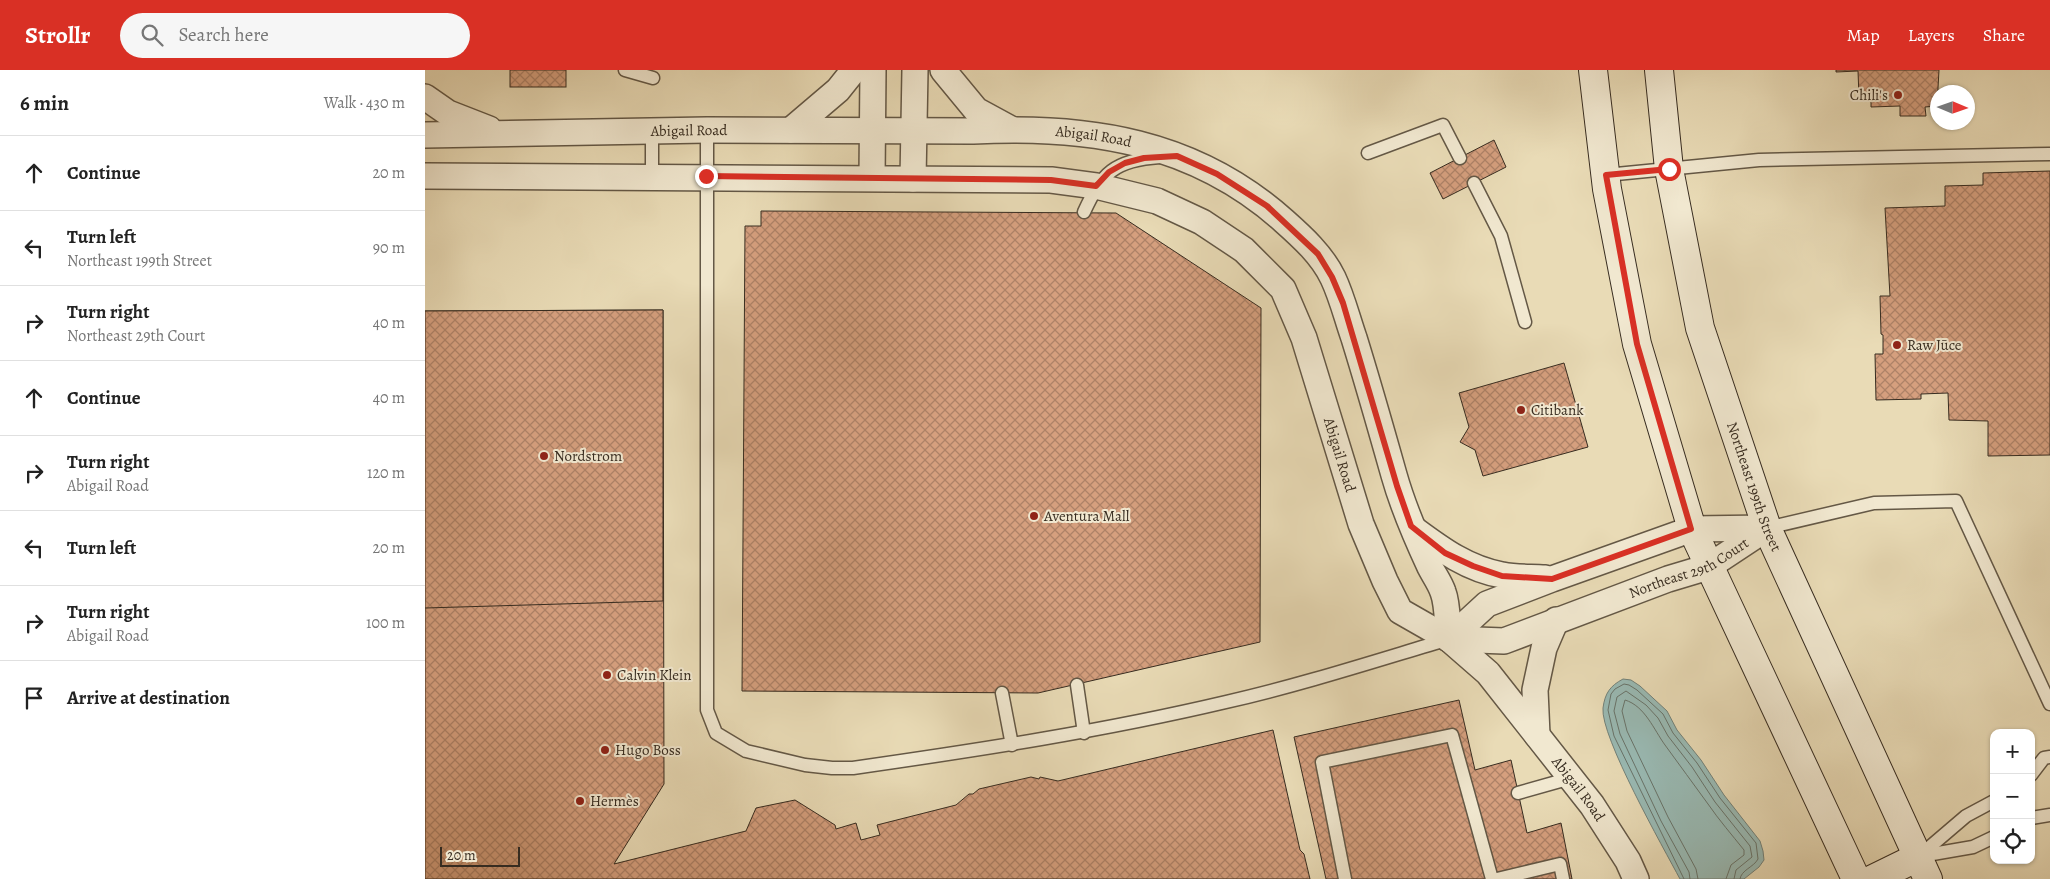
<!DOCTYPE html>
<meta charset="utf-8">
<style>
body{margin:0;font-family:Alegreya,serif;background:#f6f6f6;color:#222}
.controls{position:absolute;right:15px;bottom:15px;display:grid;overflow:hidden;border-radius:10px;box-shadow:0 1px 4px #0004}
.controls button{width:45px;height:45px;display:grid;place-items:center;padding:0;border:0;border-bottom:1px solid #e0e0e0;background:#fff;color:#222;font:25px sans-serif}
.compass{position:absolute;left:1505px;top:15px;width:45px;height:45px;border-radius:50%;background:#fff;box-shadow:0 1px 4px #0004;rotate:92deg}
.scale{position:absolute;left:15px;bottom:12px;width:80px;box-sizing:border-box;padding-left:5px;border:2px solid #372c20;border-top:0;font-size:14px;line-height:18px;white-space:nowrap;color:#372c20;-webkit-text-stroke:4px #f1e8d0;paint-order:stroke}
.stop{position:absolute;width:15px;height:15px;margin:-11px;border:4px solid #d93025;border-radius:50%;background:#fff}
.stop.end{background:#d93025;border-color:#fff;box-shadow:0 1px 5px #0008}
.list{margin:0;padding:0;list-style:none}
h2{display:flex;justify-content:space-between;align-items:center;height:65px;margin:0;padding:0 20px;font-size:21px}
h2 small{font-size:16px;font-weight:400;color:#767676}
.list li{display:grid;grid-template-columns:32px 1fr auto;gap:15px;align-items:center;box-sizing:border-box;height:75px;padding:0 20px;border-top:1px solid #e0e0e0}
.list b{display:block;font-size:19px;white-space:nowrap}
.list p{margin:0;font-size:16px;white-space:nowrap;color:#767676}
.list em{font-size:16px;font-style:normal;color:#767676}
.icon{flex:none;width:28px;height:28px;fill:none;stroke:currentColor;stroke-width:2;stroke-linecap:round;stroke-linejoin:round}
.map{position:relative;flex:none;width:1625px;height:809px;overflow:hidden}
header{display:flex;align-items:center;gap:30px;box-sizing:border-box;height:70px;padding:0 25px;background:#d93025;color:#fff}
header strong{font-size:24px}
nav{display:flex;gap:28px;margin-inline-start:auto;font-size:18px}
.search{width:350px;height:45px;background:#f6f6f6;display:flex;align-items:center;gap:12px;box-sizing:border-box;padding:0 18px;border-radius:28px;color:#767676;font-size:19px}
main{display:flex}
aside{flex:1;background:#fff}
.map>svg:first-child{display:block}
.water{fill:#99bab4;stroke:#728179}
.lines{fill:none;stroke-linecap:round;stroke-linejoin:round}
.shore{stroke:#68736a;stroke-width:1}
.building{fill:url(#building-cross-hatch);stroke:#372c20}
.lane-casing{stroke:#645846;stroke-width:15}
.street-casing{stroke:#645846;stroke-width:28}
.secondary-casing{stroke:#372c20;stroke-width:30}
.lane{stroke:#f1e8d0;stroke-width:12}
.street{stroke:#f1e8d0;stroke-width:25}
.secondary{stroke:#f1e8d0;stroke-width:28}
.route{stroke:#d93025;stroke-width:6}
.poi-dot{fill:#8f2418;stroke:#f1e8d0;stroke-width:2}
.labels{text-anchor:middle;dominant-baseline:central;stroke-width:4;stroke-linejoin:round;paint-order:stroke}
.poi-label{font-size:15px;fill:#372c20;stroke:#f1e8d0;text-anchor:start}
.street-label{font-size:15px;fill:#372c20;stroke:#f1e8d0}
</style>
<header>
<strong>Strollr</strong>
<div class="search"><svg class="icon" aria-label="search" viewBox="0 0 24 24"><circle cx="10" cy="10" r="6"/><path d="M15 15l6 6"/></svg>Search here</div>
<nav><a>Map</a><a>Layers</a><a>Share</a></nav>
</header>
<main>
<aside>
<h2>6 min<small>Walk · 430 m</small></h2>
<ul class="list">
<li><svg class="icon" aria-label="ahead" viewBox="0 0 24 24"><path d="M12 20V5M6 11l6-6 6 6"/></svg><div><b>Continue</b></div><em>20 m</em></li>
<li><svg class="icon" aria-label="left" viewBox="0 0 24 24"><path d="M17 20v-9H6M10 6l-5 5 5 5"/></svg><div><b>Turn left</b><p>Northeast 199th Street</p></div><em>90 m</em></li>
<li><svg class="icon" aria-label="right" viewBox="0 0 24 24"><path d="M7 20v-9h11M14 6l5 5-5 5"/></svg><div><b>Turn right</b><p>Northeast 29th Court</p></div><em>40 m</em></li>
<li><svg class="icon" aria-label="ahead" viewBox="0 0 24 24"><path d="M12 20V5M6 11l6-6 6 6"/></svg><div><b>Continue</b></div><em>40 m</em></li>
<li><svg class="icon" aria-label="right" viewBox="0 0 24 24"><path d="M7 20v-9h11M14 6l5 5-5 5"/></svg><div><b>Turn right</b><p>Abigail Road</p></div><em>120 m</em></li>
<li><svg class="icon" aria-label="left" viewBox="0 0 24 24"><path d="M17 20v-9H6M10 6l-5 5 5 5"/></svg><div><b>Turn left</b></div><em>20 m</em></li>
<li><svg class="icon" aria-label="right" viewBox="0 0 24 24"><path d="M7 20v-9h11M14 6l5 5-5 5"/></svg><div><b>Turn right</b><p>Abigail Road</p></div><em>100 m</em></li>
<li><svg class="icon" aria-label="arrive" viewBox="0 0 24 24"><path d="M6 21V4h12l-3 4 3 4H6"/></svg><div><b>Arrive at destination</b></div></li>
</ul>
</aside>
<div class="map">
<svg width="1625" height="809" viewBox="0 0 1625 809">
<defs>
<pattern id="building-cross-hatch" width="8" height="8" patternUnits="userSpaceOnUse" patternTransform="scale(1.25)"><rect width="8" height="8" fill="#d59f7e"/><path d="M0 0l8 8M0 8l8-8" fill="none" stroke="#ae8267"/></pattern>
</defs>
<rect width="100%" height="100%" fill="#e9dbb6"/>
<filter id="stains"><feTurbulence type="fractalNoise" baseFrequency=".004" numOctaves="4"/><feColorMatrix values="0 0 0 0 .2 0 0 0 0 .09 0 0 0 0 .02 0 0 0 .5 -.17"/></filter>
<radialGradient id="worn" r=".72"><stop offset=".6" stop-color="#630" stop-opacity="0"/><stop offset="1" stop-color="#630" stop-opacity=".3"/></radialGradient>
<path class="water" d="M 1198,609 L 1206,610 L 1215,616 L 1242,641 L 1252,660 L 1276,690 L 1299,725 L 1335,771 L 1338,781 L 1339,790 L 1334,797 L 1319,809 L 1255,809 C 1239,779 1175,666 1178,638 C 1180,623 1185,616 1198,609 Z"/>
<g class="lines">
<g class="shore">
<path d="M 1259,809 L 1189,666 L 1183,640 L 1186,624 L 1190,619 L 1199,614 L 1204,615 L 1212,620 L 1238,644 L 1248,663 L 1272,693 L 1295,728 L 1331,773 L 1333,789 C 1329,797 1316,800 1315,809"/>
<path d="M 1265,809 L 1264,802 L 1236,751 L 1195,664 L 1189,641 L 1192,627 L 1201,621 L 1221,635 L 1233,648 L 1243,666 L 1267,697 L 1290,732 L 1325,776 L 1327,787 L 1311,800 L 1309,809"/>
<path d="M 1273,809 L 1271,799 L 1243,747 L 1202,661 L 1197,641 L 1200,630 C 1220,636 1229,660 1240,675 C 1254,695 1269,714 1283,734 C 1294,750 1307,765 1319,780 L 1319,785 L 1306,795 L 1301,809"/>
</g>
</g>
<g class="building">
<rect x="85" y="0" width="56" height="17"/>
<path d="M 1411,0 L 1514,0 L 1512,36 L 1500,37 L 1501,46 L 1475,46 L 1475,36 L 1446,37 L 1446,27 L 1434,27 L 1433,1 L 1411,2 Z"/>
<path d="M 1069,70 L 1081,97 L 1018,129 L 1005,103 Z"/>
<path d="M 1625,101 L 1625,385 L 1563,386 L 1563,351 L 1524,350 L 1523,323 L 1496,324 L 1496,329 L 1451,330 L 1450,284 L 1458,284 L 1458,265 L 1456,264 L 1455,226 L 1465,226 L 1460,138 L 1520,136 L 1520,116 L 1558,115 L 1558,103 Z"/>
<path d="M 336,141 L 691,143 L 836,238 L 835,572 L 613,623 L 317,621 L 320,156 L 336,156 Z"/>
<path d="M 238,240 L 239,714 L 189,794 L 321,761 L 331,738 L 370,730 L 410,755 L 411,759 L 431,753 L 436,770 L 455,765 L 452,755 L 531,735 L 544,724 L 548,724 L 554,719 L 606,707 L 614,709 L 615,707 L 633,711 L 848,660 L 875,780 L 879,784 L 885,809 L 0,809 L 0,241 Z"/>
<path d="M 238,240 L 238,531 L 0,538 L 0,241 Z"/>
<path d="M 1139,293 L 1163,377 L 1058,406 L 1050,380 L 1035,372 L 1044,357 L 1034,323 Z"/>
<path d="M 1034,630 L 1050,700 L 1086,690 L 1102,763 L 1136,753 L 1147,809 L 901,809 L 869,667 Z"/>
</g>
<g class="lines">
<g class="lane-casing">
<g id="lane">
<path d="M 200,0 L 228,8"/>
<path d="M 282,60 L 282,640 L 291,663 L 321,681 L 380,695 L 407,698 L 428,698 C 554,680 678,661 801,632 C 876,615 950,591 1024,569"/>
<path d="M 943,83 L 1018,55 L 1035,88"/>
<path d="M 1181,105 L 1334,90 L 1625,84"/>
<path d="M 227,106 L 227,61"/>
<path d="M 1049,113 L 1076,166 L 1100,252"/>
<path d="M 659,142 C 677,103 689,90 735,87"/>
<path d="M 1342,458 L 1449,433 L 1531,431 L 1625,634"/>
<path d="M 652,615 L 659,663"/>
<path d="M 577,623 L 587,675"/>
<path d="M 1606,705 L 1619,688 L 1625,687"/>
<path d="M 1093,723 L 1146,708"/>
<path d="M 1606,748 L 1625,745"/>
<path d="M 1496,786 L 1548,777 L 1569,767"/>
<path d="M 1493,787 L 1541,746 L 1569,731"/>
<path d="M 920,809 L 897,692 L 1027,665 L 1067,809"/>
<path d="M 1072,809 L 1135,794 L 1138,809"/>
</g>
</g>
<g class="street-casing">
<g id="street">
<path d="M 518,0 L 551,40 L 586,59"/>
<path d="M 0,27 L 23,43 L 64,59"/>
<path d="M 366,60 L 413,20 L 429,0"/>
<path id="s1" d="M 0,65 L 282,60 L 548,61 C 663,55 770,71 859,151 C 877,167 897,185 908,208 C 917,227 922,248 929,268 C 943,313 956,359 969,405 C 978,437 991,467 1005,497 C 1009,505 1015,513 1018,522 C 1023,535 1022,554 1024,569"/>
<path id="s2" d="M 0,106 L 626,110 L 671,116 L 732,131 L 777,152 L 819,180 L 858,219 L 879,268 L 936,454 L 960,511 L 975,541 L 1024,569 L 1063,603 L 1167,735 L 1203,791 L 1211,809"/>
<path d="M 447,108 L 448,0"/>
<path d="M 488,109 L 490,0"/>
<path d="M 990,460 C 1017,480 1043,499 1077,505 C 1091,508 1106,507 1120,508"/>
<path d="M 1024,569 L 1062,534 L 1127,509 L 1267,459 L 1342,458"/>
<path id="s3" d="M 1024,569 L 1079,571 L 1243,509 L 1283,497 L 1342,458"/>
<path d="M 1112,665 L 1110,620 L 1119,578 L 1131,550"/>
</g>
</g>
<g class="secondary-casing">
<g id="secondary">
<path d="M 1168,0 L 1182,119 L 1212,274 L 1267,459 L 1431,809"/>
<path id="s4" d="M 1234,0 L 1244,99 L 1275,258 L 1342,458 L 1503,809"/>
<path d="M 1448,809 L 1493,787"/>
</g>
</g>
<use href="#lane" class="lane"/>
<use href="#street" class="street"/>
<use href="#secondary" class="secondary"/>
</g>
<g class="lines">
<path class="route" d="M 281,106 L 626,110 L 671,116 L 684,102 L 700,93 L 719,88 L 752,86 L 792,104 L 842,136 L 893,184 L 907,207 L 918,233 L 972,416 L 986,456 L 1020,483 L 1048,496 L 1077,506 L 1127,509 L 1266,459 L 1212,274 L 1181,105 L 1244,99"/>
</g>
<g class="poi-dot">
<circle cx="1473" cy="25" r="5"/>
<circle cx="1472" cy="275" r="5"/>
<circle cx="1096" cy="340" r="5"/>
<circle cx="119" cy="386" r="5"/>
<circle cx="609" cy="446" r="5"/>
<circle cx="182" cy="605" r="5"/>
<circle cx="180" cy="680" r="5"/>
<circle cx="155" cy="731" r="5"/>
</g>
<g class="labels">
<g class="poi-label">
<text x="1463" y="25" text-anchor="end">Chili's</text>
<text x="1482" y="275">Raw Jūce</text>
<text x="1106" y="340">Citibank</text>
<text x="129" y="386">Nordstrom</text>
<text x="619" y="446">Aventura Mall</text>
<text x="192" y="605">Calvin Klein</text>
<text x="190" y="680">Hugo Boss</text>
<text x="165" y="731">Hermès</text>
</g>
<g class="street-label">
<text stroke="none"><textPath href="#s1" startOffset="264">Abigail Road</textPath></text>
<text stroke="none"><textPath href="#s1" startOffset="669">Abigail Road</textPath></text>
<text stroke="none"><textPath href="#s2" startOffset="1065">Abigail Road</textPath></text>
<text stroke="none"><textPath href="#s4" startOffset="429">Northeast 199th Street</textPath></text>
<text stroke="none"><textPath href="#s3" startOffset="254">Northeast 29th Court</textPath></text>
<text stroke="none"><textPath href="#s2" startOffset="1488">Abigail Road</textPath></text>
</g>
</g>
<rect width="100%" height="100%" filter="url(#stains)"/>
<rect width="100%" height="100%" fill="url(#worn)"/>
</svg>
<div class="controls">
<button>+</button>
<button>−</button>
<button><svg class="icon" aria-label="locate" viewBox="0 0 24 24"><circle cx="12" cy="12" r="6"/><path d="M12 2v4M12 18v4M2 12h4M18 12h4"/></svg></button>
</div>
<svg class="compass" viewBox="-18 -18 36 36"><path d="M0-13l5 13h-10z" fill="#e53935"/><path d="M0 13l5-13h-10z" fill="#767676"/></svg>
<div class="scale">20 m</div>
<div class="stop" style="left:1244px;top:99px"></div>
<div class="stop end" style="left:281px;top:106px"></div>
</div>
</main>
